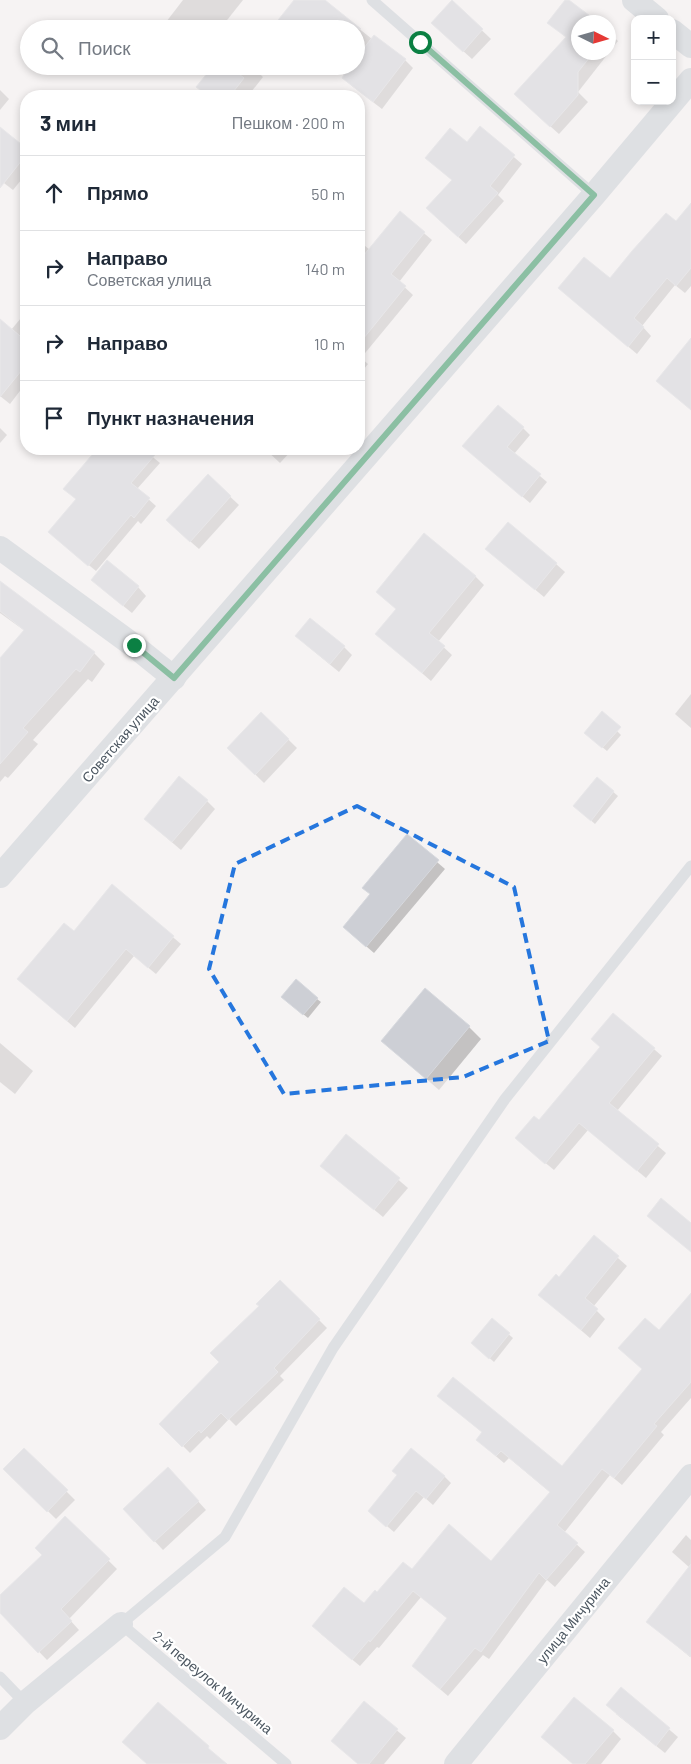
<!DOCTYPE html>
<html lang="ru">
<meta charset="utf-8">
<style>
body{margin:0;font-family:Barlow,sans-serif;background:#f2f2f3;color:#1f2937}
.controls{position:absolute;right:15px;top:15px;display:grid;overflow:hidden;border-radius:10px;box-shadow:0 2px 8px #0003}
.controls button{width:45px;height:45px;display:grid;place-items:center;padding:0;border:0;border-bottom:1px solid #e0e1e3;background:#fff;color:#1f2937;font:25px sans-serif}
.compass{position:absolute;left:571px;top:15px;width:45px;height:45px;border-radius:50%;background:#fff;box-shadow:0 2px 8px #0003;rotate:95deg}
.stop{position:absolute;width:15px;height:15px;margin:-11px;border:4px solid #0b8043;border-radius:50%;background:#fff}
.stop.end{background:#0b8043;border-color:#fff;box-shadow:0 1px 5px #0008}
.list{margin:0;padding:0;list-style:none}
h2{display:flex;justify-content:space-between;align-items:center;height:65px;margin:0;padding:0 20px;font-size:21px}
h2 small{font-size:16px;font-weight:400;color:#747a83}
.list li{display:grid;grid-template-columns:32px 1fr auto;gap:15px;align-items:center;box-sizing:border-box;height:75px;padding:0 20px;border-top:1px solid #e0e1e3}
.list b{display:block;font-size:19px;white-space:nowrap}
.list p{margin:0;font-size:16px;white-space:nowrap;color:#747a83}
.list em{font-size:16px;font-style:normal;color:#747a83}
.icon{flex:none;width:28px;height:28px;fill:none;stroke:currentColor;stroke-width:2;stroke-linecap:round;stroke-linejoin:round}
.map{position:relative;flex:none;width:691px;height:1764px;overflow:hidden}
.search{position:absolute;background:#fff;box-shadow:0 2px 8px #0003;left:20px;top:20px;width:345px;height:55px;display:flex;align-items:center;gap:12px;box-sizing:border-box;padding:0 18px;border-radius:28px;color:#747a83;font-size:19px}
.panel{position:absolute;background:#fff;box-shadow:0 2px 8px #0003;left:20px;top:90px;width:345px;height:365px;border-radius:20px}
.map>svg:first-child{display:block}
.shadow{fill:#0003}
.building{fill:#cdcfd5;stroke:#d7d9de}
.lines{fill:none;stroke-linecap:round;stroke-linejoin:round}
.service{stroke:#c2cad1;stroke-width:11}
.minor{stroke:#c2cad1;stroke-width:24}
.route{stroke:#0b8043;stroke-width:6}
.marked{fill:none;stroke:#2576dd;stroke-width:4;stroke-dasharray:10 6;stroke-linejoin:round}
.labels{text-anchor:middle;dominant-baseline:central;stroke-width:4.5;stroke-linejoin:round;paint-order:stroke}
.street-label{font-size:14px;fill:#4b5660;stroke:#fff}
</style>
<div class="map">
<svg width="691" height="1764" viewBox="0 0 691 1764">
<rect width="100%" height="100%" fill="#f5f3f3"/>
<g class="shadow">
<path d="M 183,0 L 243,0 L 220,29 L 166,29 L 163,26 Z"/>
<path d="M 296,0 L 323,0 L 372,39 L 405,60 L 413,68 L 382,109 L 352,86 L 343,77 L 345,76 L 333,66 L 356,66 L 356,29 Z"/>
<path d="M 566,0 L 596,22 L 578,22 L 578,52 L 608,52 L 608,32 L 618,41 L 578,92 L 588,102 L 559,134 L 524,103 L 567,38 L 549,23 Z"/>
<path d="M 452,2 L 491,39 L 472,59 L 441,31 Z"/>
<path d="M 210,66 L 251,66 L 263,77 L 248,96 L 208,96 L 198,87 L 213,69 Z"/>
<path d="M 0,90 L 9,99 L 0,110 Z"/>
<path d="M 0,128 L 26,149 L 26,174 L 13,190 L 0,180 Z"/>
<path d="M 480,128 L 522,164 L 498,195 L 504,201 L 466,244 L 435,216 L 453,181 L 427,158 L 468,144 Z"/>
<path d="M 691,205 L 691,286 L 685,293 L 675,285 L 642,326 L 651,336 L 637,354 L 568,296 L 611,280 L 676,223 Z"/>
<path d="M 400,213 L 432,240 L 399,282 L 413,295 L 361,358 L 368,364 L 359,375 L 359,241 L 370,250 Z"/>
<path d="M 26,312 L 26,383 L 10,404 L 0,396 L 0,321 L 11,330 Z"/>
<path d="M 0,428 L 7,435 L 0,443 Z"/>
<path d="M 523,428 L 530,435 L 514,454 L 547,482 L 530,503 L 471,453 Z"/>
<path d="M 126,449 L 143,449 L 160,463 L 137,489 L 156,506 L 141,524 L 138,521 L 96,571 L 56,538 L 77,500 L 72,495 L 112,465 Z"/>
<path d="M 265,449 L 293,449 L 280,463 Z"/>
<path d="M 208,476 L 239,505 L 199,549 L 176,529 Z"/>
<path d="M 496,557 L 556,564 L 565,572 L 544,597 Z"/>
<path d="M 475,576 L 484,585 L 438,642 L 452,655 L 431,681 L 377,634 L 397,609 Z"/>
<path d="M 0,582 L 94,653 L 105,664 L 92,682 L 88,679 L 33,740 L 38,744 L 8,778 L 5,776 L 0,782 L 0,660 L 25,631 L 0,613 Z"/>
<path d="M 138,587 L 146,596 L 132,613 L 101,588 Z"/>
<path d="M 305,644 L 344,647 L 352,655 L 339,672 Z"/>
<path d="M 691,694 L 691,728 L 675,714 Z"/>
<path d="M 261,713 L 297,748 L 264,783 L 228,748 Z"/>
<path d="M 617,731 L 621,735 L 607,751 L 590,737 Z"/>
<path d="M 598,779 L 618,796 L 595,824 L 579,810 Z"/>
<path d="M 207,801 L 215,809 L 181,850 L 154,827 Z"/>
<path d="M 407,836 L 445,869 L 374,953 L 352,934 L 371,895 Z"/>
<path d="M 112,886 L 181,944 L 156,974 L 134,956 L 75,1028 L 18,979 L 74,933 Z"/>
<path d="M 317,999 L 321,1002 L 308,1018 L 286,1000 Z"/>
<path d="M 613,1014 L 662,1056 L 617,1111 L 666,1153 L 646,1178 L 588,1130 L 554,1170 L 525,1146 L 539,1122 L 601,1047 Z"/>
<path d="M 469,1027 L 481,1039 L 439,1090 L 383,1041 Z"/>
<path d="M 0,1043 L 33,1071 L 15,1094 L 0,1082 Z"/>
<path d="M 347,1136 L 408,1188 L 383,1217 L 331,1174 Z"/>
<path d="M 594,1237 L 627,1266 L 593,1307 L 605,1319 L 590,1338 L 540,1295 L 560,1279 Z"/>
<path d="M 280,1281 L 327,1328 L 280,1376 L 284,1380 L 236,1426 L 229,1419 L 210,1439 L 207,1436 L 190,1453 L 161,1424 L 221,1362 Z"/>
<path d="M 691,1295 L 691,1398 L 661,1432 L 664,1435 L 622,1485 L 610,1475 L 564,1533 L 585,1552 L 555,1587 L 547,1580 L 489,1659 L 483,1655 L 448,1696 L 421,1673 L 448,1619 L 421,1597 L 379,1648 L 377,1647 L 360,1666 L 321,1634 L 412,1570 L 492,1562 L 551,1493 L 509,1458 L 504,1463 L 485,1447 L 483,1433 L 438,1396 L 562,1467 L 643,1369 L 659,1331 Z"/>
<path d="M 492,1320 L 513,1338 L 494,1362 L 477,1347 Z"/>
<path d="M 24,1449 L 75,1500 L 56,1519 L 5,1469 Z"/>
<path d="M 444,1476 L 451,1483 L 433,1505 L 424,1497 L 394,1532 L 369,1511 Z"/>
<path d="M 176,1477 L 206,1510 L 163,1550 L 125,1509 Z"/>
<path d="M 65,1518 L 117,1569 L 69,1619 L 79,1630 L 47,1660 L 0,1611 L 0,1597 L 43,1555 Z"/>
<path d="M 686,1535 L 691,1540 L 690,1657 L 648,1622 L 690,1568 L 672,1552 Z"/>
<path d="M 621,1689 L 678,1737 L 665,1753 L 616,1714 Z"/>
<path d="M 364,1703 L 406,1738 L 384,1764 L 358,1764 L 333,1741 Z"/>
<path d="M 613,1731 L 621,1739 L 601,1764 L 573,1764 L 543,1737 Z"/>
</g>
<g class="building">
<path d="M 294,0 L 325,0 L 361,29 L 271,29 Z"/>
<path d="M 452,0 L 483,29 L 463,52 L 431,23 Z"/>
<path d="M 565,0 L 569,0 L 598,22 L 578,22 L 578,52 L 594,52 L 578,72 L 578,95 L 550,127 L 514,94 L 566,37 L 547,23 Z"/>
<path d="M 374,35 L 406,59 L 373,102 L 342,78 L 350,66 L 356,66 L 356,58 Z"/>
<path d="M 213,66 L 229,66 L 244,78 L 230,96 L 208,96 L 196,87 Z"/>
<path d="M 480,126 L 515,155 L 490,186 L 498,193 L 458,237 L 426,208 L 452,180 L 425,158 L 450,128 L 467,142 Z"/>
<path d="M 0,127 L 26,148 L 26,155 L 0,188 Z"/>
<path d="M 691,203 L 691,268 L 676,286 L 667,278 L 634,318 L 644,327 L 628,347 L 558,288 L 584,257 L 610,278 L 632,251 L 666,213 L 676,221 Z"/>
<path d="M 400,211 L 425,232 L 391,274 L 406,286 L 359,344 L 359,261 Z"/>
<path d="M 0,319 L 26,341 L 26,365 L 0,397 Z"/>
<path d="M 691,338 L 691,410 L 656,381 Z"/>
<path d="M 498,405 L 524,427 L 507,447 L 541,474 L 522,497 L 462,446 Z"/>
<path d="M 97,449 L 160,449 L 131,483 L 150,498 L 134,518 L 131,515 L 88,566 L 48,532 L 76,499 L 63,489 Z"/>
<path d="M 208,474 L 231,496 L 190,542 L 166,520 Z"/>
<path d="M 508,522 L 557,563 L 535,590 L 485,549 Z"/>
<path d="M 424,533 L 476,576 L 429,633 L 445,646 L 422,673 L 375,634 L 396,609 L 376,592 Z"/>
<path d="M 107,560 L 139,586 L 123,606 L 91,580 Z"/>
<path d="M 0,581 L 95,652 L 80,672 L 76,669 L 23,728 L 28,732 L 0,764 L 0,658 L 24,630 L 0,611 Z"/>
<path d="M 310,618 L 345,646 L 330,664 L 295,636 Z"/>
<path d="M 602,711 L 621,727 L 602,748 L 584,733 Z"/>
<path d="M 261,712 L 289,739 L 255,775 L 227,748 Z"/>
<path d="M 179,776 L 208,800 L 172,842 L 144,819 Z"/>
<path d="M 597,777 L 614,791 L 591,821 L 573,806 Z"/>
<path d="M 407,834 L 439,860 L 366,947 L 343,927 L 370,894 L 362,888 Z"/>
<path d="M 112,884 L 174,936 L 148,968 L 126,949 L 67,1021 L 17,979 L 64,923 L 74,931 Z"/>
<path d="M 296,979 L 318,998 L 303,1015 L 281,997 Z"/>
<path d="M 425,988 L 470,1026 L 426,1079 L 381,1041 Z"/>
<path d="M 613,1013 L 655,1048 L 609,1103 L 659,1144 L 637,1171 L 579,1123 L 545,1164 L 515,1138 L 534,1116 L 539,1120 L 600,1047 L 591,1039 Z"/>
<path d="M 346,1134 L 400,1178 L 374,1210 L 320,1166 Z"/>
<path d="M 661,1198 L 691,1223 L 691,1252 L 647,1216 Z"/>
<path d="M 594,1235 L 619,1256 L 585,1298 L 598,1309 L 581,1330 L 538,1295 L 556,1274 L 559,1277 Z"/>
<path d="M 280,1280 L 320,1319 L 274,1368 L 278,1372 L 228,1420 L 221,1413 L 201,1433 L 199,1430 L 182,1447 L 159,1424 L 219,1362 L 210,1353 L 259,1306 L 256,1304 Z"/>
<path d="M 691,1293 L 691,1382 L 654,1424 L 657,1426 L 614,1478 L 602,1469 L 557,1525 L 578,1543 L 546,1580 L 539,1573 L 481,1652 L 475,1648 L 440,1689 L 412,1666 L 447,1618 L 413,1591 L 370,1642 L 369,1640 L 352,1660 L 312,1626 L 344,1587 L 364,1603 L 375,1590 L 377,1592 L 403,1562 L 412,1569 L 449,1524 L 491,1561 L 550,1492 L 501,1451 L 496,1456 L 476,1440 L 482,1432 L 437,1396 L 453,1377 L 562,1466 L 642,1369 L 618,1348 L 645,1318 L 659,1330 Z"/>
<path d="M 492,1318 L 510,1333 L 489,1359 L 471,1343 Z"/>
<path d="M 24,1448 L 68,1490 L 47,1512 L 3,1469 Z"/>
<path d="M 411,1448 L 445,1476 L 426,1499 L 416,1491 L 386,1527 L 368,1511 L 397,1475 L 392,1471 Z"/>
<path d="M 168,1467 L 199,1501 L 154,1542 L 123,1509 Z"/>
<path d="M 65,1516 L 110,1559 L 61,1609 L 72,1621 L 38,1653 L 0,1613 L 0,1595 L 42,1555 L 35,1548 Z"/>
<path d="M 691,1564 L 691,1657 L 646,1622 Z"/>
<path d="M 621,1687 L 670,1728 L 656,1746 L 606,1705 Z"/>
<path d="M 574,1697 L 614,1730 L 585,1764 L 573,1764 L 541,1737 Z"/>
<path d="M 364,1701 L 398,1729 L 369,1764 L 358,1764 L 331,1741 Z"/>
<path d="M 158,1702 L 209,1746 L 208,1748 L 227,1764 L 147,1764 L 122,1742 Z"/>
</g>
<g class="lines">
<g class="service">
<path d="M 372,0 L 594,195"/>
<path d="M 0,1677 L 25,1703"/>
<path d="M 286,1764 L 121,1624 L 225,1537 L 333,1348 L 505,1099 L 691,866"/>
</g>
<g class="minor">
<path d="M 634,0 L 657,19"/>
<path d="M 672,31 L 691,46"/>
<path d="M 0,548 L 133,645 L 174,678"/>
<path d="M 0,876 L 594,195 L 691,80"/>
<path d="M 0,1728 L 25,1703 L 121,1624"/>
<path d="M 456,1764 L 691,1476"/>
</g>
</g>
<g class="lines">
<path class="route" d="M 134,645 L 174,678 L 594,195 L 420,42"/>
</g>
<path d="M0 0H691V1764H0ZM 357,806 L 514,887 L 549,1041 L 463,1077 L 284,1094 L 209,969 L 235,864 Z" fill="#f5f3f3" fill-opacity=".55" fill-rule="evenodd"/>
<path class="marked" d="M 357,806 L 514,887 L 549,1041 L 463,1077 L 284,1094 L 209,969 L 235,864 Z"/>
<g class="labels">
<g class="street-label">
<text transform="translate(120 739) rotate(-49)">Советская улица</text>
<text transform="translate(573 1620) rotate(-51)">улица Мичурина</text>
<text transform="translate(213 1682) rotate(40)">2-й переулок Мичурина</text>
</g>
</g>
</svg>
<div class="controls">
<button>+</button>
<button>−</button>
</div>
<svg class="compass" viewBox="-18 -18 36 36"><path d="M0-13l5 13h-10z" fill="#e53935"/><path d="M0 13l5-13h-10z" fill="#747a83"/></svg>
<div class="stop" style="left:420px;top:42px"></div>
<div class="stop end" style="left:134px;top:645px"></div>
<div class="search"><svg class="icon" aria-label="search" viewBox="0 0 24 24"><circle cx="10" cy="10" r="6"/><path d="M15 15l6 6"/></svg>Поиск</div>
<section class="panel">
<h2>3 мин<small>Пешком · 200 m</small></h2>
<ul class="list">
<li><svg class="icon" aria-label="ahead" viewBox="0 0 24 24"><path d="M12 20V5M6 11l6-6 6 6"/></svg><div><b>Прямо</b></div><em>50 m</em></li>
<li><svg class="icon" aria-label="right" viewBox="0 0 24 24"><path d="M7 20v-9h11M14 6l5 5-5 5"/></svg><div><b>Направо</b><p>Советская улица</p></div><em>140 m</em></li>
<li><svg class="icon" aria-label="right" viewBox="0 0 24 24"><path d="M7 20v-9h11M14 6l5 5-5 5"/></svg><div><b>Направо</b></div><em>10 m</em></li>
<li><svg class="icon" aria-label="arrive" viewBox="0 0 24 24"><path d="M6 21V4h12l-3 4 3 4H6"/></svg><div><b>Пункт назначения</b></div></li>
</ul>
</section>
</div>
